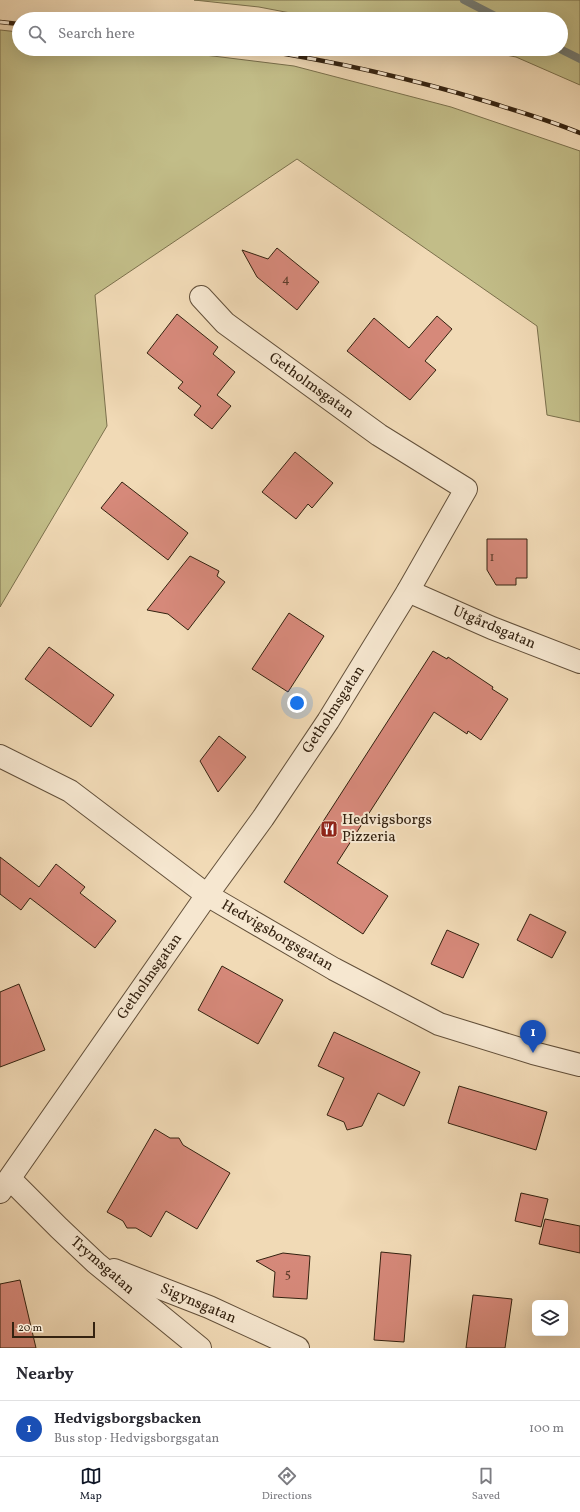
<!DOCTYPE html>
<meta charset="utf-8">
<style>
body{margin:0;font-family:Vollkorn,serif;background:#f7f7f7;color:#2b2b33}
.controls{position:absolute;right:12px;bottom:12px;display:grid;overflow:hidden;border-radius:6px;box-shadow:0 4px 16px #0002}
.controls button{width:36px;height:36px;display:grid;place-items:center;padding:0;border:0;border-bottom:1px solid #e1e1e2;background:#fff;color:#2b2b33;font:20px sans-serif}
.scale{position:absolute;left:12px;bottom:10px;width:83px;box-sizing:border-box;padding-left:4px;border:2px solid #342210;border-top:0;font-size:11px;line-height:14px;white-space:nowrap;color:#342210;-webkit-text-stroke:3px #f6e7d0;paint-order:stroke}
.you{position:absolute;left:297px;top:703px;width:14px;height:14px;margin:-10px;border:3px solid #fff;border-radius:50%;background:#1a73e8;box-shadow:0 0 0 6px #1a73e833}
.badge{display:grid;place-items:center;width:26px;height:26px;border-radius:50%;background:#111827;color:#fff;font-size:13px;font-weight:700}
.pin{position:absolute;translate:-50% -33px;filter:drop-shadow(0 1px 2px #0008)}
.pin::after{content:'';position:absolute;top:21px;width:14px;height:12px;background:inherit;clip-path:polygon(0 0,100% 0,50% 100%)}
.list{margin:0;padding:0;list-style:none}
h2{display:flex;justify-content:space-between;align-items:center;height:52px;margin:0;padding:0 16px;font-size:17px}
h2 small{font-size:13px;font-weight:400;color:#7c7c81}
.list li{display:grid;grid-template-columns:26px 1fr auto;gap:12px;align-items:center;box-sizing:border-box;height:56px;padding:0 16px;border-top:1px solid #e1e1e2}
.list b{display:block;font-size:15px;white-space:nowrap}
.list p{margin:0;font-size:13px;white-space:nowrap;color:#7c7c81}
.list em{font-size:13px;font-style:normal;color:#7c7c81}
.icon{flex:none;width:22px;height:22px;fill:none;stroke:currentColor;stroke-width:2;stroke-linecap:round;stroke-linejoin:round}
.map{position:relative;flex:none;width:580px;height:1348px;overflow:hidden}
.search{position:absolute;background:#fff;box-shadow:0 4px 16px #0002;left:12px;right:12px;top:12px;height:44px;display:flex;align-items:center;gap:10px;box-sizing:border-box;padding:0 14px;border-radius:22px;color:#7c7c81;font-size:15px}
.sheet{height:108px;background:#fff}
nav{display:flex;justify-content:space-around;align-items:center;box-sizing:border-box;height:56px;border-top:1px solid #e1e1e2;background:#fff;font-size:11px;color:#7c7c81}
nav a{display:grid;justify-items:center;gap:2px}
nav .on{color:#111827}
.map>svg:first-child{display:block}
.green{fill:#c2bd88;stroke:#7b704c}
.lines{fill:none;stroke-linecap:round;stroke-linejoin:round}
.stream{stroke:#747c75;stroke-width:8}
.building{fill:#d6897a;stroke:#342210}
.minor-casing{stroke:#63503a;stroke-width:24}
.minor{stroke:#f6e7d0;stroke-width:22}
.rail-casing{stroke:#342210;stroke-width:4.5}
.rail{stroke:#f6e7d0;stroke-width:3;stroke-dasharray:9;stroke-linecap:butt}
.labels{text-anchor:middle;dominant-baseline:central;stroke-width:4;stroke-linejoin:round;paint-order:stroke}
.number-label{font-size:13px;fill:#5c3c2a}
.street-label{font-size:15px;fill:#342210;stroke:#f6e7d0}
.poi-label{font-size:15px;fill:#342210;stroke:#f6e7d0;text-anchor:start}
</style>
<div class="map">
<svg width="580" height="1348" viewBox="0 0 580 1348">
<rect width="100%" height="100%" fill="#f1dab6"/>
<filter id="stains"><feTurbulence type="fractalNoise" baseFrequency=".005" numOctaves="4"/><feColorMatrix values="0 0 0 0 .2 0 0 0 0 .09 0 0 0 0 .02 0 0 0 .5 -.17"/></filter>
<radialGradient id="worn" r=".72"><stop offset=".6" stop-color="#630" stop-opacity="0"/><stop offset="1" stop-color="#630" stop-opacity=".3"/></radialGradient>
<g class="green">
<path d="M 194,0 L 580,0 L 580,85 L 516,57 L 475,49 L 561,49 L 561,19 L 322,19 L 259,7 Z"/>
<path d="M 0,30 L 19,32 L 19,49 L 156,49 L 294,66 L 451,107 L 580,151 L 580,422 L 547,415 L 537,326 L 297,159 L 95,295 L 107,426 L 0,607 Z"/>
</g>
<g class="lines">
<g class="stream">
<path d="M 464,0 L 501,19"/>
<path d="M 560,49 L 580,59"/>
</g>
</g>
<g class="building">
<path d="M 277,248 L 319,282 L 297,310 L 257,277 L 242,250 L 268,259 Z"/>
<path d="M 177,314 L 218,347 L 213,354 L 235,372 L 217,395 L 231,406 L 212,429 L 194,415 L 201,406 L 178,388 L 183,382 L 147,353 Z"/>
<path d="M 437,316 L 452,329 L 425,361 L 436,370 L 410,400 L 347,351 L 374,318 L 409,348 Z"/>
<path d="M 295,452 L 333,483 L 312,508 L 308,504 L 296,519 L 262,492 Z"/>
<path d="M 122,482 L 188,533 L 168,560 L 101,508 Z"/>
<path d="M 487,539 L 527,539 L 527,578 L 516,578 L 516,585 L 496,585 L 487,570 Z"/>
<path d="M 190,556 L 219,571 L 217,576 L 225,582 L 188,630 L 168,614 L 147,610 Z"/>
<path d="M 289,613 L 324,636 L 288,692 L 252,669 Z"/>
<path d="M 49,647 L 114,695 L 91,727 L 25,679 Z"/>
<path d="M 433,651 L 447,659 L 448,657 L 493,687 L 492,689 L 508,699 L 481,740 L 468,731 L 467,734 L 434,712 L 337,863 L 388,896 L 363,934 L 284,882 Z"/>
<path d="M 219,736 L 246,757 L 218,792 L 200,761 Z"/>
<path d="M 0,857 L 39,887 L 56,864 L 85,887 L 80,893 L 116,921 L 95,948 L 30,898 L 21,910 L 0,894 Z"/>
<path d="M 530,914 L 566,932 L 552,958 L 517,940 Z"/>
<path d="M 447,930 L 479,944 L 463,978 L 431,964 Z"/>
<path d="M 222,966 L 283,1000 L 258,1044 L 198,1010 Z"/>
<path d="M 19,984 L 45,1050 L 0,1067 L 0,992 Z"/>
<path d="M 334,1032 L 420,1072 L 404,1106 L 378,1093 L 362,1126 L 347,1130 L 344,1122 L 327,1115 L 344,1078 L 318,1066 Z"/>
<path d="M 459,1086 L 547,1112 L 536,1150 L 448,1123 Z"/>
<path d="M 155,1129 L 170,1138 L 179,1138 L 183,1145 L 230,1173 L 197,1229 L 166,1211 L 151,1237 L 136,1228 L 127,1228 L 123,1221 L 107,1212 Z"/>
<path d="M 521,1193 L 548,1199 L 541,1227 L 515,1221 Z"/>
<path d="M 545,1219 L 580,1226 L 580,1253 L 539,1244 Z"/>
<path d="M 381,1252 L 411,1255 L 404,1342 L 374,1340 Z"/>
<path d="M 283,1253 L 310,1256 L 307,1299 L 273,1297 L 275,1272 L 256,1261 Z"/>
<path d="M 20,1280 L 36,1348 L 0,1348 L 0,1284 Z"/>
<path d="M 473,1295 L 512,1299 L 505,1348 L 466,1348 Z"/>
</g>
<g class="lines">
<g class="minor-casing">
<g id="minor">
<path d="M 408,591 L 492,628 L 580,662"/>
<path d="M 0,756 L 70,791 L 207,895 L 334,969 L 439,1024 L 533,1053 L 580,1065"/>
<path d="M 10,1179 L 59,1228 L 96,1263 L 200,1348"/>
<path d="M 0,1192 L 207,895 L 263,818 L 328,721 L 408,591 L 466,489 L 379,435 L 225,323 L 201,297"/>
<path d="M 114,1270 L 209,1307 L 298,1348"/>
</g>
</g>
<use href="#minor" class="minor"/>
<g class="rail-casing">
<g id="rail">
<path d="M 0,22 L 19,24"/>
<path d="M 254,49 C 333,61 409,78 485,101 C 517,111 549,120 580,133"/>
</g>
</g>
<use href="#rail" class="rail"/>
</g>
<defs>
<g id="restaurant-square" transform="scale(0.9)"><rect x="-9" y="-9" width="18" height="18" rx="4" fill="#8f2418" stroke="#f6e7d0"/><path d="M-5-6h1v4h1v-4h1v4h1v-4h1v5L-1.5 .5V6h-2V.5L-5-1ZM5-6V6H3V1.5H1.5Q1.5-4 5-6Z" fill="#fff"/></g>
</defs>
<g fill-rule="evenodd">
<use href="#restaurant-square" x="329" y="829"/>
</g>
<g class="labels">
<g class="number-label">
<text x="286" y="280">4</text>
<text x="492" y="558">1</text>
<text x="288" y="1275">5</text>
</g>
<g class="street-label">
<text transform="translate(311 386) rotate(36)">Getholmsgatan</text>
<text transform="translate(494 628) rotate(23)">Utgårdsgatan</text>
<text transform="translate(334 710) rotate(-57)">Getholmsgatan</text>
<text transform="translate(277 936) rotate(30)">Hedvigsborgsgatan</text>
<text transform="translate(150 977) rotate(-55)">Getholmsgatan</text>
<text transform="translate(102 1266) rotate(41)">Trymsgatan</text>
<text transform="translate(198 1304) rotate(23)">Sigynsgatan</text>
</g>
<g class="poi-label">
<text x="342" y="820">Hedvigsborgs<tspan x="342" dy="17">Pizzeria</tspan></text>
</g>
</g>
<rect width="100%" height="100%" filter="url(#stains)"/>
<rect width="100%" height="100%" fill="url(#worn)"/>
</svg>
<div class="controls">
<button><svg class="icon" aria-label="layers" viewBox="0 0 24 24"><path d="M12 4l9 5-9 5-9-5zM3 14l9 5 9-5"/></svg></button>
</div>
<div class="scale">20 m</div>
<div class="you"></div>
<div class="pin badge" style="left:533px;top:1053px;background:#1a4fb4">1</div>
<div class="search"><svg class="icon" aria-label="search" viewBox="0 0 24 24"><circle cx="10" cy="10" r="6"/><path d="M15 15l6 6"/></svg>Search here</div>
</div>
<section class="sheet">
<h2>Nearby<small></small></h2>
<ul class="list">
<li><span class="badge" style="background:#1a4fb4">1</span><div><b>Hedvigsborgsbacken</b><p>Bus stop · Hedvigsborgsgatan</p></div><em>100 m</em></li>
</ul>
</section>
<nav>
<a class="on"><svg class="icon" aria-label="map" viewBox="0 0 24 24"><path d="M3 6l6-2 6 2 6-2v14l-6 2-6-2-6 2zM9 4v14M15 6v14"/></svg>Map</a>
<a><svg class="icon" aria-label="directions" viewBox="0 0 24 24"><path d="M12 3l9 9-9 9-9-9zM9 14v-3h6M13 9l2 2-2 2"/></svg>Directions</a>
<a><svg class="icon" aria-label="saved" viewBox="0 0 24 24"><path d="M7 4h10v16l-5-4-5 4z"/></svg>Saved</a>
</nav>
